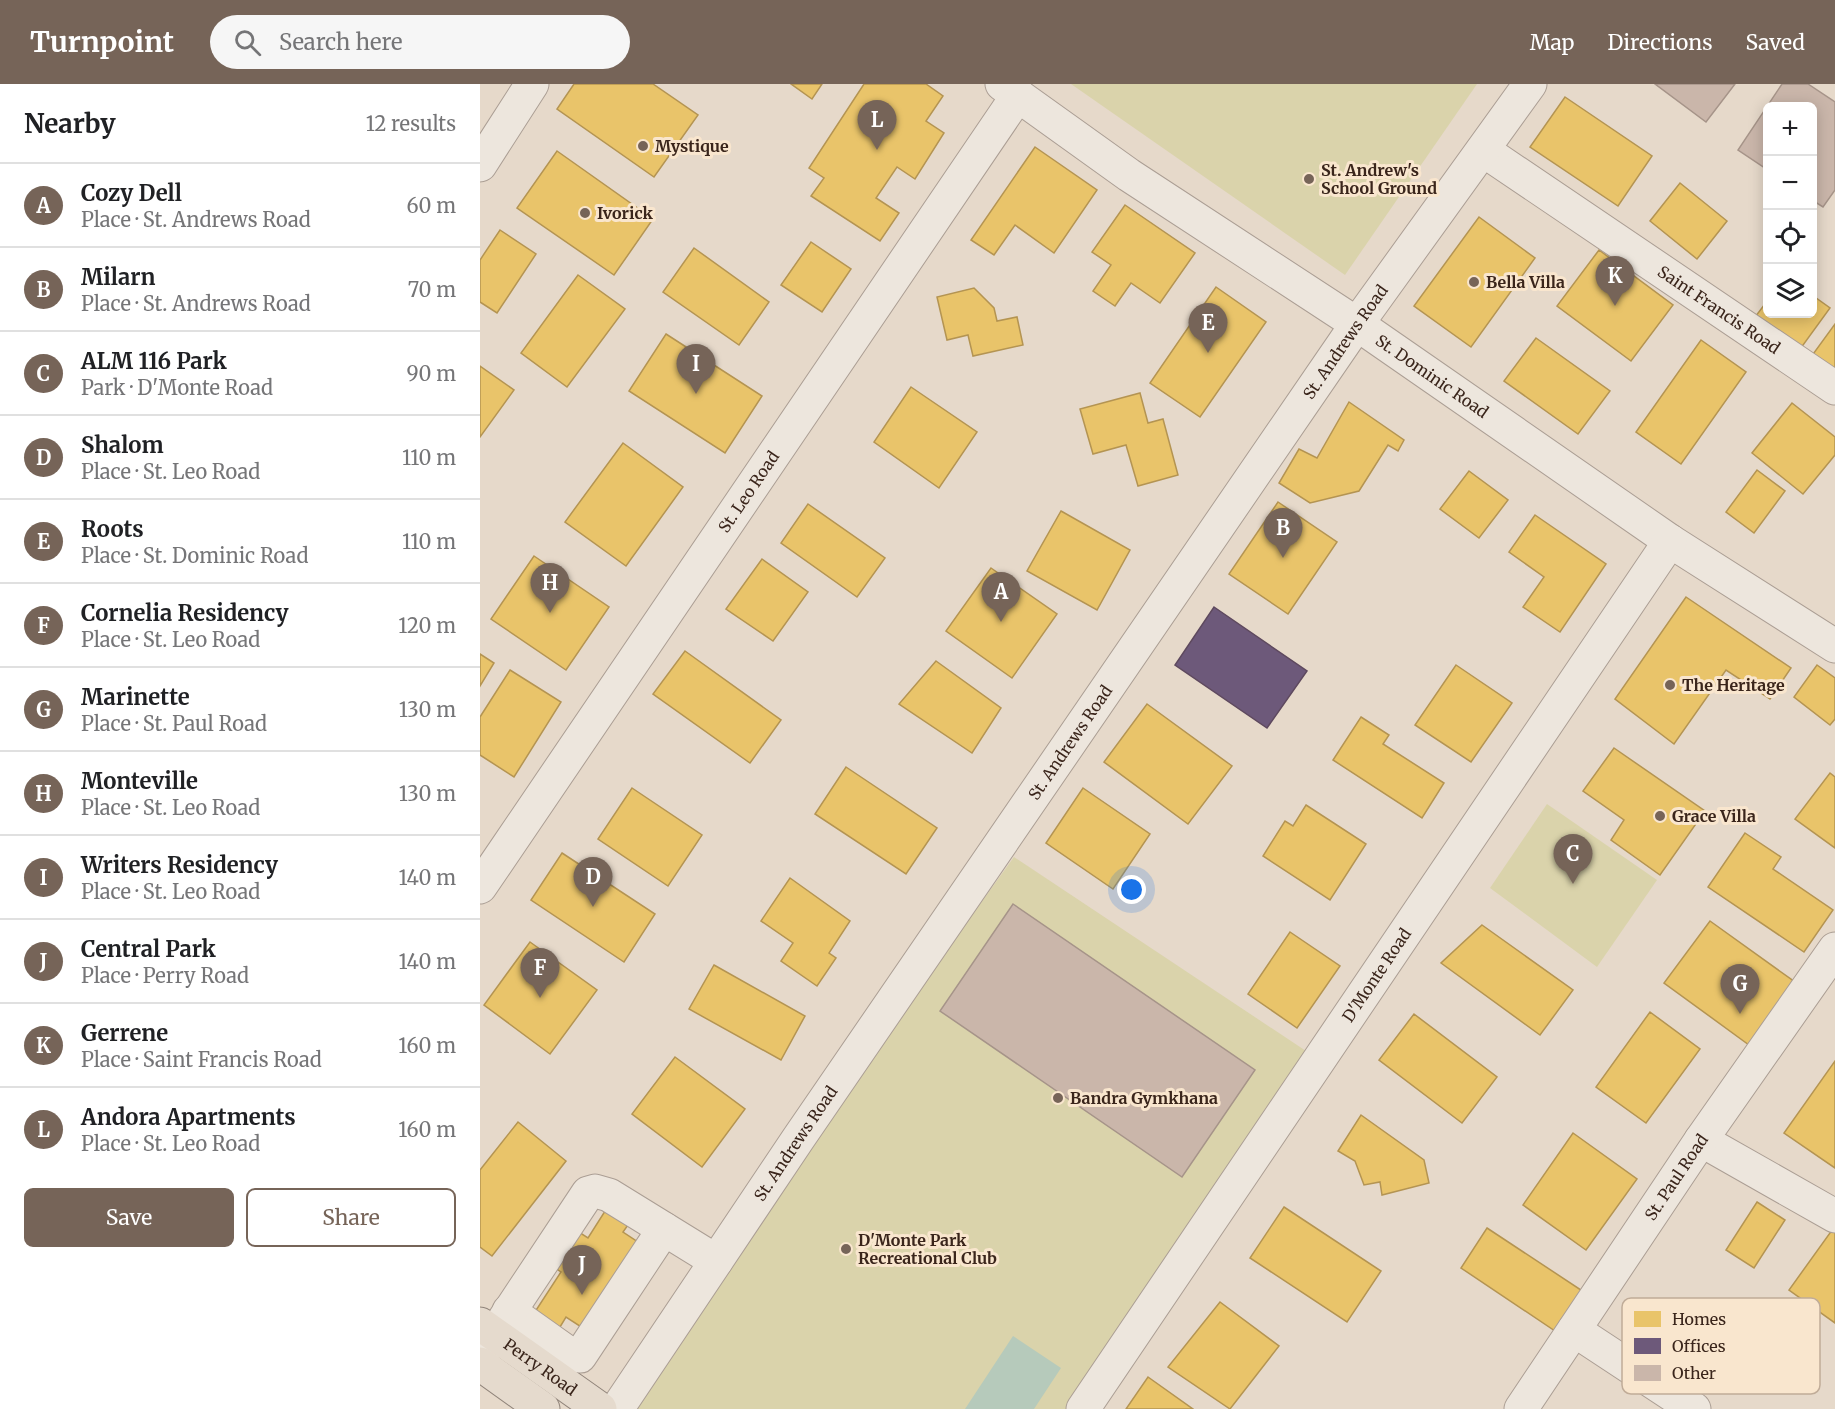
<!DOCTYPE html>
<meta charset="utf-8">
<style>
body{margin:0;font-family:Merriweather,serif;background:#f6f6f6;color:#202124}
.controls{position:absolute;right:18px;top:18px;display:grid;overflow:hidden;border-radius:9px;box-shadow:0 3px 15px #0003}
.controls button{width:54px;height:54px;display:grid;place-items:center;padding:0;border:0;border-bottom:2px solid #e0e0e0;background:#fff;color:#202124;font:30px sans-serif}
.you{position:absolute;left:652px;top:806px;width:21px;height:21px;margin:-15px;border:4px solid #fff;border-radius:50%;background:#1a73e8;box-shadow:0 0 0 9px #1a73e833}
.badge{display:grid;place-items:center;width:39px;height:39px;border-radius:50%;background:#766458;color:#fff;font-size:20px;font-weight:700}
.pin{position:absolute;translate:-50% -50px;filter:drop-shadow(0 2px 3px #0008)}
.pin::after{content:'';position:absolute;top:32px;width:21px;height:18px;background:inherit;clip-path:polygon(0 0,100% 0,50% 100%)}
.list{margin:0;padding:0;list-style:none}
h2{display:flex;justify-content:space-between;align-items:center;height:78px;margin:0;padding:0 24px;font-size:26px}
h2 small{font-size:20px;font-weight:400;color:#757577}
.list li{display:grid;grid-template-columns:39px 1fr auto;gap:18px;align-items:center;box-sizing:border-box;height:84px;padding:0 24px;border-top:2px solid #e0e0e0}
.list b{display:block;font-size:22px;white-space:nowrap}
.list p{margin:0;font-size:20px;white-space:nowrap;color:#757577}
.list em{font-size:20px;font-style:normal;color:#757577}
.actions{display:flex;gap:12px;padding:18px 24px}
.actions a{flex:1;padding:14px 0;border:2px solid #766458;border-radius:9px;text-align:center;font-size:21px;color:#766458}
.actions .main{background:#766458;color:#fff}
.icon{flex:none;width:33px;height:33px;fill:none;stroke:currentColor;stroke-width:2;stroke-linecap:round;stroke-linejoin:round}
.map{position:relative;flex:none;width:1355px;height:1325px;overflow:hidden}
header{display:flex;align-items:center;gap:36px;box-sizing:border-box;height:84px;padding:0 30px;background:#766458;color:#fff}
header strong{font-size:28px}
nav{display:flex;gap:33px;margin-inline-start:auto;font-size:21px}
.search{width:420px;height:54px;background:#f6f6f6;display:flex;align-items:center;gap:15px;box-sizing:border-box;padding:0 21px;border-radius:33px;color:#757577;font-size:22px}
main{display:flex}
aside{flex:1;background:#fff}
.map>svg:first-child{display:block}
.green{fill:#dad3ab}
.water{fill:#b6cabb}
.homes{fill:#e9c46a;stroke:#b49452;stroke-width:1.5}
.offices{fill:#6d597a;stroke:#5e495e;stroke-width:1.5}
.building{fill:#cab6aa;stroke:#a69489;stroke-width:1.5}
.lines{fill:none;stroke-linecap:round;stroke-linejoin:round}
.minor-casing{stroke:#ab9e94;stroke-width:35}
.major-casing{stroke:#90847a;stroke-width:35}
.minor{stroke:#ede6dd;stroke-width:33}
.major{stroke:#e5dacd;stroke-width:33}
.poi-dot{fill:#766458;stroke:#f9e6ce;stroke-width:2}
.labels{text-anchor:middle;dominant-baseline:central;stroke-width:6;stroke-linejoin:round;paint-order:stroke}
.poi-label{font-size:16px;font-weight:bold;fill:#3a251b;stroke:#f9e6ce;text-anchor:start}
.street-label{font-size:16px;fill:#3a251b;stroke:#f9e6ce}
.key{fill:#f9e6ce;stroke:#c0ac98;stroke-width:1.5}
.key-label{font-size:16px;fill:#3a251b}
</style>
<header>
<strong>Turnpoint</strong>
<div class="search"><svg class="icon" aria-label="search" viewBox="0 0 24 24"><circle cx="10" cy="10" r="6"/><path d="M15 15l6 6"/></svg>Search here</div>
<nav><a>Map</a><a>Directions</a><a>Saved</a></nav>
</header>
<main>
<aside>
<h2>Nearby<small>12 results</small></h2>
<ul class="list">
<li><span class="badge">A</span><div><b>Cozy Dell</b><p>Place · St. Andrews Road</p></div><em>60 m</em></li>
<li><span class="badge">B</span><div><b>Milarn</b><p>Place · St. Andrews Road</p></div><em>70 m</em></li>
<li><span class="badge">C</span><div><b>ALM 116 Park</b><p>Park · D'Monte Road</p></div><em>90 m</em></li>
<li><span class="badge">D</span><div><b>Shalom</b><p>Place · St. Leo Road</p></div><em>110 m</em></li>
<li><span class="badge">E</span><div><b>Roots</b><p>Place · St. Dominic Road</p></div><em>110 m</em></li>
<li><span class="badge">F</span><div><b>Cornelia Residency</b><p>Place · St. Leo Road</p></div><em>120 m</em></li>
<li><span class="badge">G</span><div><b>Marinette</b><p>Place · St. Paul Road</p></div><em>130 m</em></li>
<li><span class="badge">H</span><div><b>Monteville</b><p>Place · St. Leo Road</p></div><em>130 m</em></li>
<li><span class="badge">I</span><div><b>Writers Residency</b><p>Place · St. Leo Road</p></div><em>140 m</em></li>
<li><span class="badge">J</span><div><b>Central Park</b><p>Place · Perry Road</p></div><em>140 m</em></li>
<li><span class="badge">K</span><div><b>Gerrene</b><p>Place · Saint Francis Road</p></div><em>160 m</em></li>
<li><span class="badge">L</span><div><b>Andora Apartments</b><p>Place · St. Leo Road</p></div><em>160 m</em></li>
</ul>
<div class="actions"><a class="main">Save</a><a>Share</a></div>
</aside>
<div class="map">
<svg width="1355" height="1325" viewBox="0 0 1355 1325">
<rect width="100%" height="100%" fill="#e6d9ca"/>
<g class="green">
<path d="M 591,0 L 997,0 L 865,191 Z"/>
<path d="M 1067,720 L 1177,796 L 1117,883 L 1010,804 Z"/>
<path d="M 534,773 L 826,967 L 591,1325 L 143,1325 L 326,1061 Z"/>
</g>
<path class="water" d="M 533,1252 L 581,1284 L 554,1325 L 485,1325 Z"/>
<g class="homes">
<path d="M 94,0 L 173,0 L 218,31 L 174,93 L 77,25 Z"/>
<path d="M 311,0 L 342,0 L 332,15 Z"/>
<path d="M 384,0 L 446,0 L 463,12 L 446,37 L 464,49 L 435,95 L 417,83 L 396,114 L 419,129 L 400,157 L 331,112 L 344,94 L 329,84 Z"/>
<path d="M 1085,13 L 1172,72 L 1138,122 L 1050,63 Z"/>
<path d="M 555,63 L 617,106 L 574,169 L 535,141 L 514,171 L 491,156 Z"/>
<path d="M 77,67 L 173,135 L 134,191 L 37,124 Z"/>
<path d="M 1200,99 L 1247,137 L 1217,175 L 1170,137 Z"/>
<path d="M 645,121 L 715,169 L 680,219 L 651,199 L 635,222 L 613,207 L 631,181 L 612,168 Z"/>
<path d="M 999,133 L 1055,174 L 991,263 L 934,222 Z"/>
<path d="M 20,146 L 56,170 L 17,229 L 0,218 L 0,176 Z"/>
<path d="M 331,158 L 371,185 L 342,228 L 301,201 Z"/>
<path d="M 214,164 L 289,218 L 259,261 L 183,208 Z"/>
<path d="M 1119,166 L 1193,221 L 1151,277 L 1077,222 Z"/>
<path d="M 98,191 L 145,225 L 87,303 L 41,269 Z"/>
<path d="M 736,203 L 786,238 L 720,333 L 670,299 Z"/>
<path d="M 494,204 L 514,224 L 517,237 L 537,233 L 543,261 L 493,272 L 488,251 L 467,256 L 457,213 Z"/>
<path d="M 1332,211 L 1350,224 L 1318,268 L 1272,237 L 1288,216 L 1288,230 L 1332,230 Z"/>
<path d="M 1355,240 L 1355,296 L 1328,277 Z"/>
<path d="M 186,250 L 282,312 L 245,369 L 149,307 Z"/>
<path d="M 1056,254 L 1130,307 L 1098,350 L 1024,297 Z"/>
<path d="M 1221,256 L 1266,288 L 1201,380 L 1156,348 Z"/>
<path d="M 0,282 L 34,306 L 0,353 Z"/>
<path d="M 431,303 L 497,348 L 459,404 L 394,358 Z"/>
<path d="M 660,309 L 668,339 L 683,335 L 698,391 L 658,402 L 646,361 L 613,370 L 600,325 Z"/>
<path d="M 869,318 L 924,356 L 918,367 L 908,361 L 879,407 L 830,419 L 799,399 L 819,365 L 837,374 Z"/>
<path d="M 1312,319 L 1355,353 L 1355,371 L 1323,410 L 1272,369 Z"/>
<path d="M 143,359 L 203,403 L 146,482 L 85,438 Z"/>
<path d="M 1277,386 L 1305,407 L 1274,449 L 1246,428 Z"/>
<path d="M 989,387 L 1028,416 L 999,454 L 960,425 Z"/>
<path d="M 798,418 L 857,458 L 808,530 L 749,490 Z"/>
<path d="M 328,420 L 405,474 L 377,513 L 301,459 Z"/>
<path d="M 581,427 L 650,466 L 617,526 L 547,487 Z"/>
<path d="M 1055,431 L 1126,480 L 1080,548 L 1043,523 L 1064,493 L 1029,468 Z"/>
<path d="M 54,472 L 129,523 L 86,586 L 11,535 Z"/>
<path d="M 282,475 L 328,508 L 293,557 L 246,525 Z"/>
<path d="M 511,484 L 577,530 L 532,594 L 466,547 Z"/>
<path d="M 1206,513 L 1311,584 L 1290,615 L 1246,586 L 1194,660 L 1135,615 Z"/>
<path d="M 205,567 L 301,636 L 270,679 L 173,610 Z"/>
<path d="M 0,570 L 14,579 L 0,602 Z"/>
<path d="M 456,577 L 521,624 L 492,669 L 419,620 Z"/>
<path d="M 976,581 L 1032,619 L 991,678 L 935,641 Z"/>
<path d="M 1337,581 L 1355,594 L 1355,635 L 1350,641 L 1314,613 Z"/>
<path d="M 30,586 L 81,618 L 34,693 L 0,671 L 0,633 Z"/>
<path d="M 667,620 L 752,682 L 708,740 L 624,678 Z"/>
<path d="M 881,633 L 909,651 L 903,660 L 964,699 L 942,734 L 853,676 Z"/>
<path d="M 1134,664 L 1225,727 L 1180,791 L 1131,756 L 1144,736 L 1103,707 Z"/>
<path d="M 366,683 L 457,744 L 426,790 L 335,730 Z"/>
<path d="M 1350,689 L 1355,693 L 1355,764 L 1315,735 Z"/>
<path d="M 152,704 L 222,751 L 188,802 L 118,755 Z"/>
<path d="M 603,704 L 670,750 L 633,805 L 566,759 Z"/>
<path d="M 826,721 L 886,760 L 850,816 L 783,772 L 805,737 L 813,742 Z"/>
<path d="M 1265,749 L 1301,773 L 1293,785 L 1353,826 L 1324,868 L 1228,803 Z"/>
<path d="M 82,769 L 175,830 L 144,878 L 51,816 Z"/>
<path d="M 310,794 L 370,837 L 349,869 L 356,874 L 337,902 L 301,877 L 313,859 L 281,837 Z"/>
<path d="M 1230,837 L 1315,898 L 1269,961 L 1184,899 Z"/>
<path d="M 1002,841 L 1093,906 L 1060,951 L 961,879 Z"/>
<path d="M 810,848 L 860,882 L 817,944 L 768,910 Z"/>
<path d="M 50,858 L 117,906 L 70,970 L 4,921 Z"/>
<path d="M 234,881 L 325,932 L 301,976 L 209,925 Z"/>
<path d="M 1170,928 L 1220,965 L 1166,1039 L 1116,1003 Z"/>
<path d="M 934,930 L 1017,993 L 982,1039 L 899,976 Z"/>
<path d="M 195,973 L 265,1025 L 222,1083 L 152,1030 Z"/>
<path d="M 1355,977 L 1355,1084 L 1304,1049 Z"/>
<path d="M 881,1031 L 944,1076 L 949,1099 L 902,1111 L 900,1098 L 884,1101 L 875,1077 L 858,1067 Z"/>
<path d="M 38,1038 L 86,1077 L 12,1172 L 0,1163 L 0,1086 Z"/>
<path d="M 1093,1049 L 1157,1095 L 1106,1166 L 1043,1121 Z"/>
<path d="M 1277,1118 L 1305,1136 L 1274,1184 L 1246,1166 Z"/>
<path d="M 804,1123 L 901,1187 L 867,1238 L 770,1174 Z"/>
<path d="M 127,1124 L 150,1138 L 143,1148 L 167,1164 L 112,1250 L 86,1233 L 74,1253 L 49,1237 L 81,1188 L 68,1179 L 91,1143 L 108,1154 Z"/>
<path d="M 1355,1142 L 1355,1239 L 1309,1206 Z"/>
<path d="M 1007,1144 L 1104,1208 L 1078,1249 L 981,1184 Z"/>
<path d="M 740,1218 L 799,1262 L 750,1325 L 688,1283 Z"/>
<path d="M 668,1293 L 713,1325 L 646,1325 Z"/>
</g>
<path class="offices" d="M 734,523 L 827,587 L 787,644 L 695,581 Z"/>
<g class="building">
<path d="M 1175,0 L 1255,0 L 1226,38 Z"/>
<path d="M 1302,0 L 1328,0 L 1355,18 L 1355,106 L 1343,123 L 1332,116 L 1332,22 L 1288,22 L 1288,86 L 1258,66 Z"/>
<path d="M 533,820 L 775,986 L 702,1093 L 460,927 Z"/>
</g>
<g class="lines">
<g class="minor-casing">
<g id="minor">
<path id="s1" d="M 522,0 L 649,91 L 877,240 L 1190,457 L 1355,562"/>
<path id="s2" d="M 1003,66 L 1355,304"/>
<path d="M 0,81 L 52,0"/>
<path id="s3" d="M 0,803 L 538,11"/>
<path d="M 1221,1056 L 1355,1132"/>
<path d="M 29,1227 L 91,1271 L 100,1272 L 184,1145"/>
<path d="M 1094,1246 L 1214,1325"/>
<path d="M 0,1272 L 108,1109 L 115,1107 L 129,1111 L 236,1177"/>
<path id="s4" d="M 137,1325 L 318,1055 L 877,240 L 1050,0"/>
<path id="s5" d="M 603,1325 L 1190,457"/>
<path id="s6" d="M 1041,1325 L 1221,1056 L 1355,865"/>
</g>
</g>
<g class="major-casing">
<g id="major">
<path id="s7" d="M 0,1240 L 120,1325"/>
<path d="M 0,1280 L 63,1325"/>
</g>
</g>
<use href="#minor" class="minor"/>
<use href="#major" class="major"/>
</g>
<g class="poi-dot">
<circle cx="163" cy="62" r="6"/>
<circle cx="829" cy="95" r="6"/>
<circle cx="105" cy="129" r="6"/>
<circle cx="994" cy="198" r="6"/>
<circle cx="1190" cy="601" r="6"/>
<circle cx="1180" cy="732" r="6"/>
<circle cx="578" cy="1014" r="6"/>
<circle cx="366" cy="1165" r="6"/>
</g>
<g class="labels">
<g class="poi-label">
<text x="175" y="62">Mystique</text>
<text x="841" y="86">St. Andrew's<tspan x="841" dy="18">School Ground</tspan></text>
<text x="117" y="129">Ivorick</text>
<text x="1006" y="198">Bella Villa</text>
<text x="1202" y="601">The Heritage</text>
<text x="1192" y="732">Grace Villa</text>
<text x="590" y="1014">Bandra Gymkhana</text>
<text x="378" y="1156">D'Monte Park<tspan x="378" dy="18">Recreational Club</tspan></text>
</g>
<g class="street-label">
<text stroke="none"><textPath href="#s2" startOffset="285">Saint Francis Road</textPath></text>
<text stroke="none"><textPath href="#s4" startOffset="1292">St. Andrews Road</textPath></text>
<text stroke="none"><textPath href="#s1" startOffset="520">St. Dominic Road</textPath></text>
<text stroke="none"><textPath href="#s3" startOffset="478">St. Leo Road</textPath></text>
<text stroke="none"><textPath href="#s4" startOffset="806">St. Andrews Road</textPath></text>
<text stroke="none"><textPath href="#s5" startOffset="524">D'Monte Road</textPath></text>
<text stroke="none"><textPath href="#s4" startOffset="320">St. Andrews Road</textPath></text>
<text stroke="none"><textPath href="#s6" startOffset="279">St. Paul Road</textPath></text>
<text stroke="none"><textPath href="#s7" startOffset="74">Perry Road</textPath></text>
</g>
</g>
<rect x="1142" y="1214" width="198" height="96" rx="9" class="key"/>
<rect x="1154" y="1227" width="27" height="16" fill="#e9c46a"/>
<rect x="1154" y="1254" width="27" height="16" fill="#6d597a"/>
<rect x="1154" y="1281" width="27" height="16" fill="#cab6aa"/>
<g class="key-label">
<text x="1192" y="1241">Homes</text>
<text x="1192" y="1268">Offices</text>
<text x="1192" y="1295">Other</text>
</g>
</svg>
<div class="controls">
<button>+</button>
<button>−</button>
<button><svg class="icon" aria-label="locate" viewBox="0 0 24 24"><circle cx="12" cy="12" r="6"/><path d="M12 2v4M12 18v4M2 12h4M18 12h4"/></svg></button>
<button><svg class="icon" aria-label="layers" viewBox="0 0 24 24"><path d="M12 4l9 5-9 5-9-5zM3 14l9 5 9-5"/></svg></button>
</div>
<div class="you"></div>
<div class="pin badge" style="left:521px;top:538px">A</div>
<div class="pin badge" style="left:803px;top:474px">B</div>
<div class="pin badge" style="left:1093px;top:800px">C</div>
<div class="pin badge" style="left:113px;top:823px">D</div>
<div class="pin badge" style="left:728px;top:269px">E</div>
<div class="pin badge" style="left:60px;top:914px">F</div>
<div class="pin badge" style="left:1260px;top:930px">G</div>
<div class="pin badge" style="left:70px;top:529px">H</div>
<div class="pin badge" style="left:216px;top:310px">I</div>
<div class="pin badge" style="left:102px;top:1211px">J</div>
<div class="pin badge" style="left:1135px;top:222px">K</div>
<div class="pin badge" style="left:397px;top:66px">L</div>
</div>
</main>
